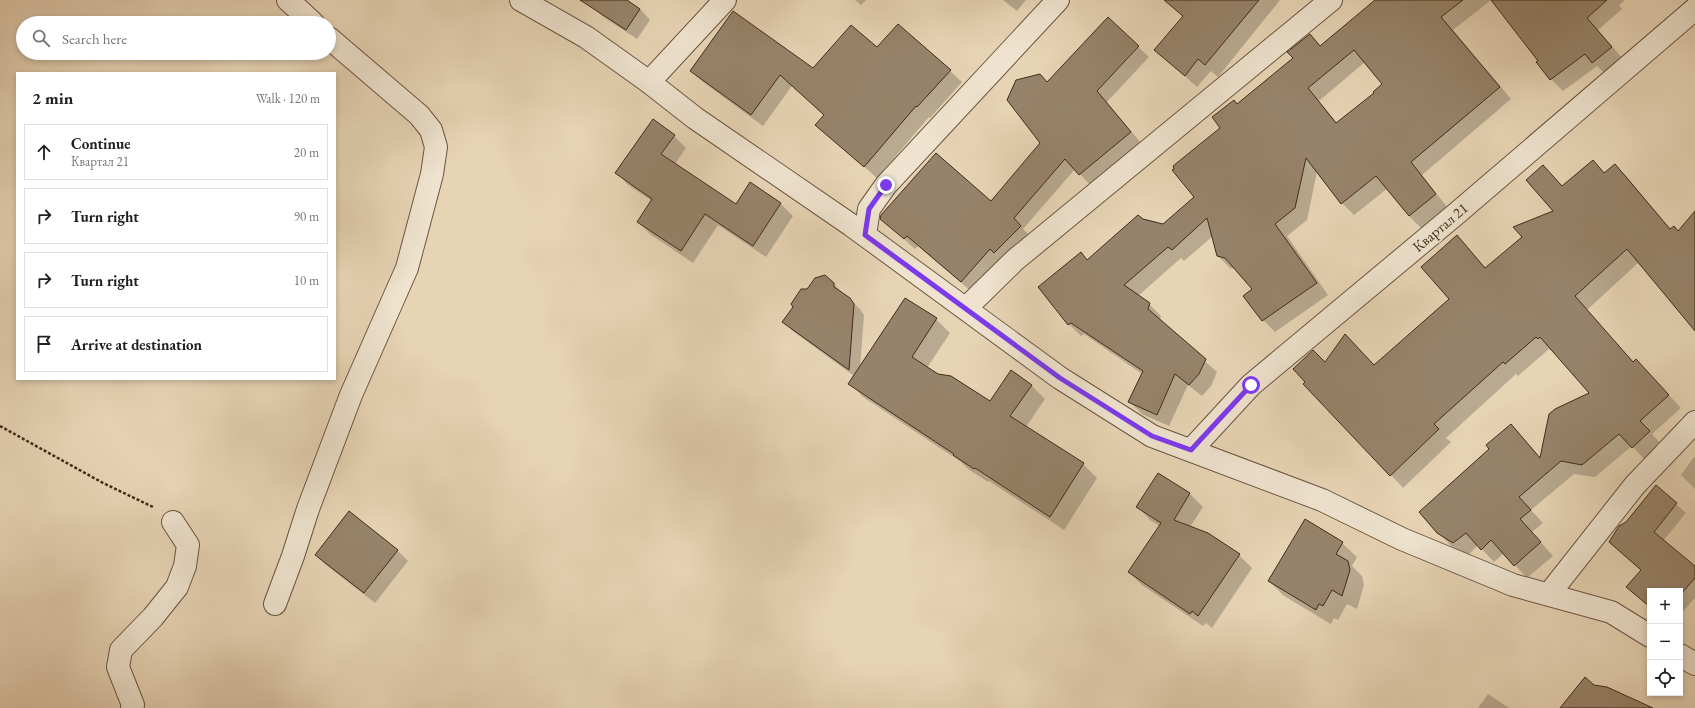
<!DOCTYPE html>
<meta charset="utf-8">
<style>
body{margin:0;font-family:"EB Garamond",serif;background:#f2f2f2;color:#202124}
.controls{position:absolute;right:12px;bottom:12px;display:grid;overflow:hidden;border-radius:0px;box-shadow:0 2px 6px #0003}
.controls button{width:36px;height:36px;display:grid;place-items:center;padding:0;border:0;border-bottom:1px solid #e0e0e0;background:#fff;color:#202124;font:20px sans-serif}
.stop{position:absolute;width:12px;height:12px;margin:-9px;border:3px solid #7c3aed;border-radius:50%;background:#fff}
.stop.end{background:#7c3aed;border-color:#fff;box-shadow:0 1px 4px #0008}
.list{margin:0;padding:0;list-style:none}
h2{display:flex;justify-content:space-between;align-items:center;height:52px;margin:0;padding:0 16px;font-size:17px}
h2 small{font-size:13px;font-weight:400;color:#757577}
.list li{display:grid;grid-template-columns:26px 1fr auto;gap:12px;align-items:center;box-sizing:border-box;height:56px;margin:0 8px 8px;padding:0 8px;border:1px solid #e0e0e0;border-radius:0px}
.list b{display:block;font-size:15px;white-space:nowrap}
.list p{margin:0;font-size:13px;white-space:nowrap;color:#757577}
.list em{font-size:13px;font-style:normal;color:#757577}
.icon{flex:none;width:22px;height:22px;fill:none;stroke:currentColor;stroke-width:2;stroke-linecap:round;stroke-linejoin:round}
.map{position:relative;flex:none;width:1695px;height:708px;overflow:hidden}
.search{position:absolute;background:#fff;box-shadow:0 2px 6px #0003;left:16px;top:16px;width:320px;height:44px;display:flex;align-items:center;gap:10px;box-sizing:border-box;padding:0 14px;border-radius:22px;color:#757577;font-size:15px}
.panel{position:absolute;background:#fff;box-shadow:0 2px 6px #0003;left:16px;top:72px;width:320px;height:308px;border-radius:0px}
.map>svg:first-child{display:block}
.shadow{fill:#0003;fill-rule:evenodd}
.building{fill:#97836b;stroke:#412c1a;fill-rule:evenodd}
.lines{fill:none;stroke-linecap:round;stroke-linejoin:round}
.minor-casing{stroke:#6a5641;stroke-width:24}
.path{stroke:#412c1a;stroke-width:2.5;stroke-dasharray:3 2;stroke-linecap:butt}
.minor{stroke:#efe3cf;stroke-width:22}
.route{stroke:#7c3aed;stroke-width:5}
.labels{text-anchor:middle;dominant-baseline:central;stroke-width:4;stroke-linejoin:round;paint-order:stroke}
.street-label{font-size:15px;fill:#412c1a;stroke:#efe3cf}
</style>
<div class="map">
<svg width="1695" height="708" viewBox="0 0 1695 708">
<rect width="100%" height="100%" fill="#e7d4b5"/>
<filter id="stains"><feTurbulence type="fractalNoise" baseFrequency=".005" numOctaves="4"/><feColorMatrix values="0 0 0 0 .2 0 0 0 0 .09 0 0 0 0 .02 0 0 0 .5 -.17"/></filter>
<radialGradient id="worn" r=".72"><stop offset=".6" stop-color="#630" stop-opacity="0"/><stop offset="1" stop-color="#630" stop-opacity=".3"/></radialGradient>
<g class="shadow">
<path d="M 596,0 L 625,0 L 640,9 L 650,20 L 637,39 L 602,16 L 592,6 Z"/>
<path d="M 855,0 L 866,0 L 861,5 Z"/>
<path d="M 1003,0 L 1026,0 L 1017,11 Z"/>
<path d="M 1164,0 L 1280,0 L 1218,77 L 1211,71 L 1197,87 L 1155,50 L 1183,17 Z"/>
<path d="M 1407,0 L 1491,0 L 1453,30 L 1511,99 L 1422,175 L 1447,207 L 1421,228 L 1409,216 L 1388,188 L 1354,215 L 1342,203 L 1317,172 L 1307,220 L 1287,236 L 1328,295 L 1275,332 L 1263,320 L 1253,290 L 1236,269 L 1230,268 L 1218,256 L 1213,236 L 1184,261 L 1181,258 L 1138,296 L 1149,304 L 1161,316 L 1160,321 L 1217,372 L 1211,386 L 1202,396 L 1188,385 L 1169,426 L 1142,414 L 1130,402 L 1142,374 L 1084,334 L 1081,336 L 1069,324 L 1088,261 L 1143,219 L 1164,225 L 1196,197 L 1222,128 L 1237,105 L 1294,58 L 1310,35 L 1321,46 ZM 1365,62 L 1384,84 L 1376,94 L 1338,124 L 1319,101 Z"/>
<path d="M 1492,0 L 1625,0 L 1619,5 L 1622,9 L 1598,30 L 1623,59 L 1605,74 L 1597,66 L 1563,91 L 1551,79 L 1539,61 Z"/>
<path d="M 1138,47 L 1149,57 L 1107,102 L 1141,143 L 1090,185 L 1075,169 L 1023,229 L 1031,237 L 1005,263 L 1001,259 L 972,292 L 918,246 L 915,249 L 881,218 L 992,203 L 1041,143 L 1047,83 Z"/>
<path d="M 877,49 L 950,71 L 962,82 L 930,118 L 929,117 L 877,178 L 817,125 L 825,116 L 792,86 L 763,126 L 703,82 L 691,71 L 813,69 Z"/>
<path d="M 674,136 L 686,148 L 675,164 L 736,205 L 751,183 L 781,204 L 793,216 L 766,257 L 718,225 L 693,263 L 650,234 L 638,221 L 652,201 L 628,185 L 616,172 Z"/>
<path d="M 1593,161 L 1605,173 L 1615,165 L 1628,178 L 1671,230 L 1679,232 L 1695,214 L 1695,330 L 1639,262 L 1587,310 L 1633,362 L 1648,373 L 1681,408 L 1652,434 L 1662,445 L 1645,460 L 1632,446 L 1595,477 L 1574,474 L 1531,510 L 1543,523 L 1532,532 L 1553,556 L 1527,578 L 1504,553 L 1494,562 L 1478,545 L 1467,556 L 1451,546 L 1438,532 L 1491,450 L 1511,425 L 1541,458 L 1590,393 L 1552,350 L 1551,351 L 1549,349 L 1518,376 L 1516,374 L 1446,438 L 1451,442 L 1403,488 L 1391,475 L 1326,364 L 1346,335 L 1375,366 L 1450,299 L 1457,237 L 1486,268 L 1555,211 L 1562,187 Z"/>
<path d="M 825,276 L 860,309 L 864,315 L 860,368 L 906,299 L 936,319 L 950,333 L 927,368 L 990,403 L 1031,385 L 1045,399 L 1026,427 L 1083,464 L 1097,478 L 1064,530 L 989,481 L 988,482 L 968,469 L 961,462 L 863,397 L 850,383 L 854,376 L 794,332 L 783,322 L 807,290 Z"/>
<path d="M 1694,457 L 1695,457 L 1695,489 L 1681,475 Z"/>
<path d="M 1159,474 L 1190,494 L 1203,507 L 1190,527 L 1208,534 L 1239,555 L 1252,568 L 1212,628 L 1206,623 L 1203,626 L 1142,585 L 1129,572 L 1160,526 L 1150,520 L 1138,507 Z"/>
<path d="M 1656,487 L 1686,513 L 1663,541 L 1695,568 L 1695,598 L 1680,615 L 1680,591 L 1650,591 L 1650,607 L 1628,587 L 1642,571 L 1619,551 L 1627,523 Z"/>
<path d="M 349,513 L 398,551 L 408,561 L 375,603 L 326,565 L 316,555 Z"/>
<path d="M 1342,543 L 1357,557 L 1352,566 L 1362,576 L 1364,585 L 1357,609 L 1347,604 L 1338,620 L 1334,618 L 1331,624 L 1284,596 L 1269,581 Z"/>
<path d="M 1488,694 L 1509,708 L 1478,708 Z"/>
</g>
<g class="building">
<path d="M 580,0 L 627,0 L 640,9 L 626,30 Z"/>
<path d="M 1164,0 L 1259,0 L 1205,65 L 1198,59 L 1185,76 L 1154,50 L 1183,16 Z"/>
<path d="M 1375,0 L 1463,0 L 1441,17 L 1500,87 L 1411,162 L 1436,194 L 1409,216 L 1376,176 L 1341,204 L 1306,158 L 1295,208 L 1275,224 L 1317,283 L 1262,321 L 1243,296 L 1252,289 L 1225,258 L 1217,256 L 1207,218 L 1172,250 L 1168,247 L 1124,285 L 1150,303 L 1148,309 L 1206,359 L 1199,374 L 1189,385 L 1175,374 L 1157,415 L 1128,402 L 1143,371 L 1071,323 L 1068,325 L 1038,287 L 1081,252 L 1087,260 L 1138,215 L 1143,219 L 1163,224 L 1194,197 L 1172,170 L 1174,169 L 1173,166 L 1220,128 L 1212,117 L 1234,100 L 1237,104 L 1293,58 L 1287,52 L 1310,34 L 1320,46 ZM 1354,50 L 1382,84 L 1373,92 L 1374,93 L 1336,123 L 1308,88 Z"/>
<path d="M 1491,0 L 1607,0 L 1587,18 L 1612,47 L 1592,63 L 1585,54 L 1550,80 L 1536,62 L 1538,61 Z"/>
<path d="M 733,11 L 813,68 L 851,25 L 877,47 L 898,24 L 951,70 L 917,107 L 916,106 L 864,167 L 815,125 L 824,115 L 780,75 L 751,115 L 690,71 Z"/>
<path d="M 1108,17 L 1139,46 L 1097,91 L 1131,132 L 1079,175 L 1065,159 L 1014,218 L 1021,226 L 994,253 L 990,249 L 961,282 L 907,236 L 904,239 L 880,219 L 881,215 L 936,153 L 991,201 L 1040,143 L 1007,100 L 1016,80 L 1040,74 L 1047,82 Z"/>
<path d="M 653,119 L 675,135 L 661,154 L 736,204 L 750,182 L 781,203 L 753,246 L 705,214 L 681,251 L 637,222 L 652,199 L 615,173 Z"/>
<path d="M 1593,160 L 1604,173 L 1615,164 L 1670,229 L 1674,226 L 1678,231 L 1695,211 L 1695,331 L 1627,249 L 1575,296 L 1633,362 L 1636,359 L 1669,395 L 1640,421 L 1650,431 L 1632,448 L 1619,434 L 1582,465 L 1561,461 L 1519,497 L 1531,510 L 1520,519 L 1541,542 L 1514,566 L 1491,540 L 1481,550 L 1466,533 L 1453,543 L 1437,533 L 1419,512 L 1489,449 L 1486,445 L 1511,424 L 1540,458 L 1549,414 L 1555,409 L 1589,393 L 1540,337 L 1538,339 L 1536,337 L 1505,364 L 1503,362 L 1434,424 L 1439,429 L 1390,476 L 1303,384 L 1305,382 L 1293,369 L 1313,350 L 1325,362 L 1345,334 L 1374,365 L 1449,299 L 1421,267 L 1457,235 L 1485,268 L 1522,237 L 1513,227 L 1553,211 L 1526,180 L 1543,165 L 1562,186 Z"/>
<path d="M 825,275 L 834,283 L 834,287 L 850,298 L 854,304 L 849,370 L 782,322 L 793,307 L 791,304 L 801,289 L 807,289 L 815,278 Z"/>
<path d="M 905,298 L 937,318 L 912,357 L 938,374 L 951,376 L 990,401 L 1011,370 L 1032,385 L 1010,416 L 1084,463 L 1050,517 L 975,468 L 974,469 L 953,455 L 954,454 L 848,384 Z"/>
<path d="M 1158,473 L 1190,493 L 1174,520 L 1208,533 L 1240,554 L 1198,616 L 1192,611 L 1190,614 L 1128,572 L 1161,523 L 1136,507 Z"/>
<path d="M 1656,485 L 1677,503 L 1654,532 L 1695,566 L 1695,578 L 1680,595 L 1680,591 L 1650,591 L 1650,607 L 1626,587 L 1641,570 L 1609,542 L 1619,526 L 1626,522 Z"/>
<path d="M 349,511 L 398,550 L 364,593 L 315,555 Z"/>
<path d="M 1305,519 L 1343,542 L 1336,554 L 1348,561 L 1350,570 L 1342,596 L 1332,590 L 1323,606 L 1319,604 L 1316,610 L 1268,581 Z"/>
<path d="M 1585,677 L 1594,685 L 1607,687 L 1653,708 L 1560,708 Z"/>
</g>
<g class="lines">
<g class="minor-casing">
<g id="minor">
<path d="M 288,0 L 313,23"/>
<path d="M 521,0 L 586,37 L 649,82 L 695,118 L 851,225 L 1060,378 L 1152,436 L 1322,500 L 1402,539 L 1513,585 L 1611,612 L 1650,636"/>
<path d="M 649,82 L 725,0"/>
<path d="M 865,235 L 869,209 L 886,185 L 1058,0"/>
<path d="M 966,308 L 1015,260 L 1331,0"/>
<path d="M 1191,450 L 1251,385 L 1456,214 L 1695,9"/>
<path d="M 1549,594 L 1635,485 L 1695,422"/>
<path d="M 275,604 L 293,556 L 308,509 L 351,395 L 407,268 L 432,174 L 436,147 L 431,130 L 419,115 L 329,38"/>
<path d="M 1680,655 L 1695,664"/>
<path d="M 132,708 L 133,705 L 118,667 L 121,650 L 153,617 L 177,587 L 185,566 L 188,545 L 173,522"/>
</g>
</g>
<path class="path" d="M 0,426 L 103,483 L 153,507"/>
<use href="#minor" class="minor"/>
</g>
<g class="lines">
<path class="route" d="M 886,185 L 869,209 L 865,235 L 1060,378 L 1152,436 L 1191,450 L 1251,385"/>
</g>
<g class="labels">
<g class="street-label">
<text transform="translate(1440 227) rotate(-40)">Квартал 21</text>
</g>
</g>
<rect width="100%" height="100%" filter="url(#stains)"/>
<rect width="100%" height="100%" fill="url(#worn)"/>
</svg>
<div class="controls">
<button>+</button>
<button>−</button>
<button><svg class="icon" aria-label="locate" viewBox="0 0 24 24"><circle cx="12" cy="12" r="6"/><path d="M12 2v4M12 18v4M2 12h4M18 12h4"/></svg></button>
</div>
<div class="stop" style="left:1251px;top:385px"></div>
<div class="stop end" style="left:886px;top:185px"></div>
<div class="search"><svg class="icon" aria-label="search" viewBox="0 0 24 24"><circle cx="10" cy="10" r="6"/><path d="M15 15l6 6"/></svg>Search here</div>
<section class="panel">
<h2>2 min<small>Walk · 120 m</small></h2>
<ul class="list">
<li><svg class="icon" aria-label="ahead" viewBox="0 0 24 24"><path d="M12 20V5M6 11l6-6 6 6"/></svg><div><b>Continue</b><p>Квартал 21</p></div><em>20 m</em></li>
<li><svg class="icon" aria-label="right" viewBox="0 0 24 24"><path d="M7 20v-9h11M14 6l5 5-5 5"/></svg><div><b>Turn right</b></div><em>90 m</em></li>
<li><svg class="icon" aria-label="right" viewBox="0 0 24 24"><path d="M7 20v-9h11M14 6l5 5-5 5"/></svg><div><b>Turn right</b></div><em>10 m</em></li>
<li><svg class="icon" aria-label="arrive" viewBox="0 0 24 24"><path d="M6 21V4h12l-3 4 3 4H6"/></svg><div><b>Arrive at destination</b></div></li>
</ul>
</section>
</div>
